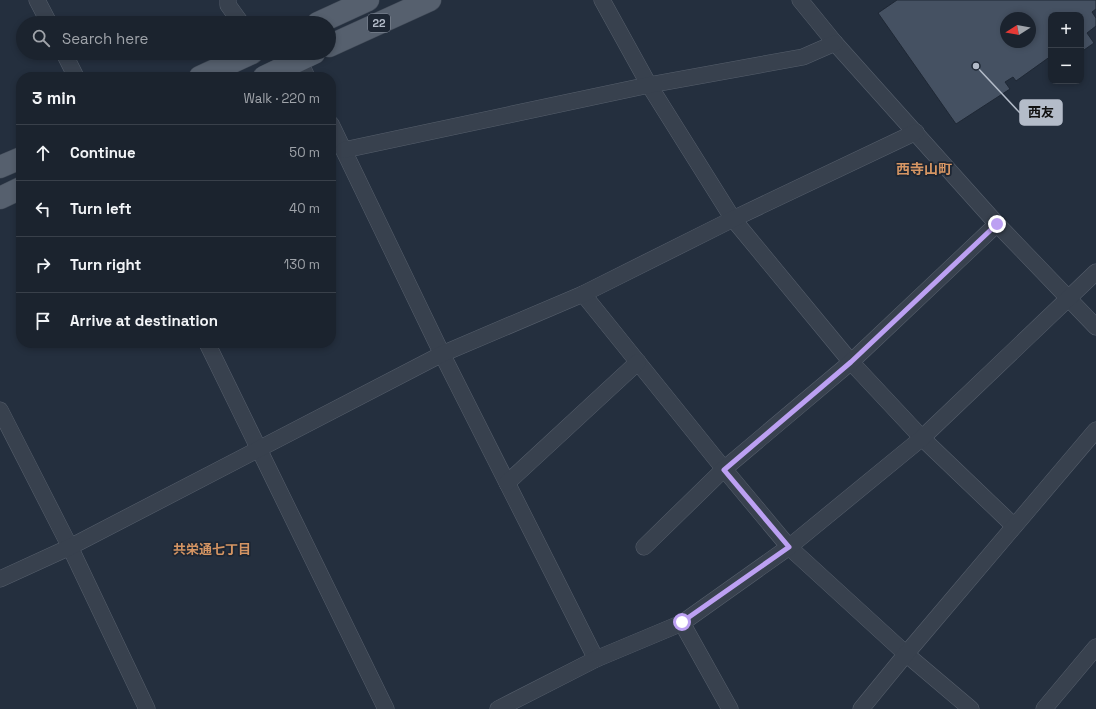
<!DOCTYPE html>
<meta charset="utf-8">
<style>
body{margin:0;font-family:"Space Grotesk","Noto Sans JP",sans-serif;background:#242b36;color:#f1f3f6}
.controls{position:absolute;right:12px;top:12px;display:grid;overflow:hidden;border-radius:8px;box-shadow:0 2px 6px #0003}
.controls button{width:36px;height:36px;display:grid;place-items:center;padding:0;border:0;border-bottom:1px solid #39404a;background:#1b232e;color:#f1f3f6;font:20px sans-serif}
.compass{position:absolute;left:1000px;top:12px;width:36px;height:36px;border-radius:50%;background:#1b232e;box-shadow:0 2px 6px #0003;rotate:259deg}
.stop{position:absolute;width:12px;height:12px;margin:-9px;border:3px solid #bca0f2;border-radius:50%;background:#fff}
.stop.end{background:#bca0f2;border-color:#fff;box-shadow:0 1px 4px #0008}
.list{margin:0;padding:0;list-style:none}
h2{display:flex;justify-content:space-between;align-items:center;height:52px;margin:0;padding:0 16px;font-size:17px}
h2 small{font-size:13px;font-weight:400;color:#a0a4aa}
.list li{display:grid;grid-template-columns:26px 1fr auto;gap:12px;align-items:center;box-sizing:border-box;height:56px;padding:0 16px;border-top:1px solid #39404a}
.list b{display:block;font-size:15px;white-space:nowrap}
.list em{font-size:13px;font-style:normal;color:#a0a4aa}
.icon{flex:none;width:22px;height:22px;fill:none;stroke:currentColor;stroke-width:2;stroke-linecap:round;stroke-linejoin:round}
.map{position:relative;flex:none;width:1096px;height:709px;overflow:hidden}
.search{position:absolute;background:#1b232e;box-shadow:0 2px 6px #0003;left:16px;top:16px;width:320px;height:44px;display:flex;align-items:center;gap:10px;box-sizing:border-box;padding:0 14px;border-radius:22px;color:#a0a4aa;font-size:15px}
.panel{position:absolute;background:#1b232e;box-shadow:0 2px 6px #0003;left:16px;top:72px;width:320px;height:276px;border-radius:16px}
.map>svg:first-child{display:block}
.building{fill:#455162;stroke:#1f2835;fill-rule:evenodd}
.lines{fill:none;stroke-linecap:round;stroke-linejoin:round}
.street-casing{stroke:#565f6c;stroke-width:17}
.primary-casing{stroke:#414a57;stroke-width:23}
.street{stroke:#38414e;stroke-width:16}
.primary{stroke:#56606e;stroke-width:22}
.route{stroke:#bca0f2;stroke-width:5}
.labels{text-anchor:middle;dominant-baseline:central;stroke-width:3.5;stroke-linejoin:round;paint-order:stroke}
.shield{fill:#1d2633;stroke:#878f9c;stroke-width:1}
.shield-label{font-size:11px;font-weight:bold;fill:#b4bcc9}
.neighbourhood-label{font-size:13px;font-weight:bold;fill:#d59563;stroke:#1d2633}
.quarter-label{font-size:14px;font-weight:bold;fill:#d59563;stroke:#1d2633}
.leader{fill:none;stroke:#b4bcc9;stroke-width:1.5}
.callout-dot{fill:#b4bcc9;stroke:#1d2633;stroke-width:1.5}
.callout{fill:#b4bcc9;stroke:#b4bcc9;stroke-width:1.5}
.callout-label{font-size:13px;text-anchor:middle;font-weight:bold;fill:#111}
</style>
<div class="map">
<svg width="1096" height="709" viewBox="0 0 1096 709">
<rect width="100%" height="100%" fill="#242f3e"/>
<path class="building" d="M 897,0 L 1096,0 L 1096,9 L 1092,12 L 1096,18 L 1096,26 L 1087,33 L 1094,43 L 1084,50 L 1081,45 L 1081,15 L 1051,15 L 1051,56 L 1016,81 L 1013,77 L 1005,82 L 1010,89 L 956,124 L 878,13 ZM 1006,18 L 1030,18 L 1030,42 L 1006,42 Z"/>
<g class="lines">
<g class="street-casing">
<g id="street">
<path d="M 37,0 L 49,23"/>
<path d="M 228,0 L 228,5 L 241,23"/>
<path d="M 602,0 L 649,85 L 733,219 L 851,362 L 922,438 L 1014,526"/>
<path d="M 800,0 L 835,43 L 997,224 L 1096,327"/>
<path d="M 64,53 L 76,77"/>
<path d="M 299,60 L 307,77"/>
<path d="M 331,124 L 442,354 L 596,659"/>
<path d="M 344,150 L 649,85 L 803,57 L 835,43"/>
<path d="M 583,294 L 724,469 L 789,547 L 906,654 L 971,709"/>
<path d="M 207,343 L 386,709"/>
<path d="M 0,410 L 70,547 L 147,709"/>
<path d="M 507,483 L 638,362"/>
<path d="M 644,547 L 724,469 L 851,362 L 997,224"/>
<path d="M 0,579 L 70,547 L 442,354 L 583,294 L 733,219 L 916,132"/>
<path d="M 682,623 L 730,709"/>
<path d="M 498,709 L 596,659 L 682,623 L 789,547 L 922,438 L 1096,272"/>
<path d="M 861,709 L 906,654 L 1096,430"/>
<path d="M 1044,709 L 1096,647"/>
</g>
</g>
<g class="primary-casing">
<g id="primary">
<path d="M 318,23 L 368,0"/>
<path d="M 329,46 L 430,0"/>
<path d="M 200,77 L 252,53"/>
<path d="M 264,77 L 314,53"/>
<path d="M 0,167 L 21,158"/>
<path d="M 0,198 L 21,188"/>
</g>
</g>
<use href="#street" class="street"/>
<use href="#primary" class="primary"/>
</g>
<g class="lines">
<path class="route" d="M 682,622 L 789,547 L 724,470 L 851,362 L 997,224"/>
</g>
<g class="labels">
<rect class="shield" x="368" y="14" width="22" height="18" rx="3"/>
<g class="shield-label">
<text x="379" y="23">22</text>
</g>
<g class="neighbourhood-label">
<text x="212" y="549">共栄通七丁目</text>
</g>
<g class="quarter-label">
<text x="924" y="169">西寺山町</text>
</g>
</g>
<path class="leader" d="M976 66L1020 113"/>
<circle class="callout-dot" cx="976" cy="66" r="4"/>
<rect class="callout" x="1020" y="100" width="42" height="25" rx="4"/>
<g class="callout-label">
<text x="1041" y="117">西友</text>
</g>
</svg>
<div class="controls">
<button>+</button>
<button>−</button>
</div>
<svg class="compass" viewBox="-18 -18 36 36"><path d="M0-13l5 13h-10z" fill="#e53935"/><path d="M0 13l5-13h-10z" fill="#a0a4aa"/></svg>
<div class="stop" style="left:682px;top:622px"></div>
<div class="stop end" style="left:997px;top:224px"></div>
<div class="search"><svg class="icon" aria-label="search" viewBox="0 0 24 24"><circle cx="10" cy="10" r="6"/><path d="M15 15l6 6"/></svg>Search here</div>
<section class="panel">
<h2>3 min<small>Walk · 220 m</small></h2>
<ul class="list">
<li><svg class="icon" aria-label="ahead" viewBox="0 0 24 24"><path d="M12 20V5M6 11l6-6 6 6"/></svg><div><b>Continue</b></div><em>50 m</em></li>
<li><svg class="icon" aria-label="left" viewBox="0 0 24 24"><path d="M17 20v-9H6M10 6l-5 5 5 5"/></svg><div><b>Turn left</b></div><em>40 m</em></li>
<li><svg class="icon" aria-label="right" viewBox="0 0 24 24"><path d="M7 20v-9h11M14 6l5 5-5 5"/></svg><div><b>Turn right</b></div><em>130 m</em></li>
<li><svg class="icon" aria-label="arrive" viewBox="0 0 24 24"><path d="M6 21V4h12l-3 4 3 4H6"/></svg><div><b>Arrive at destination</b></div></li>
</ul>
</section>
</div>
